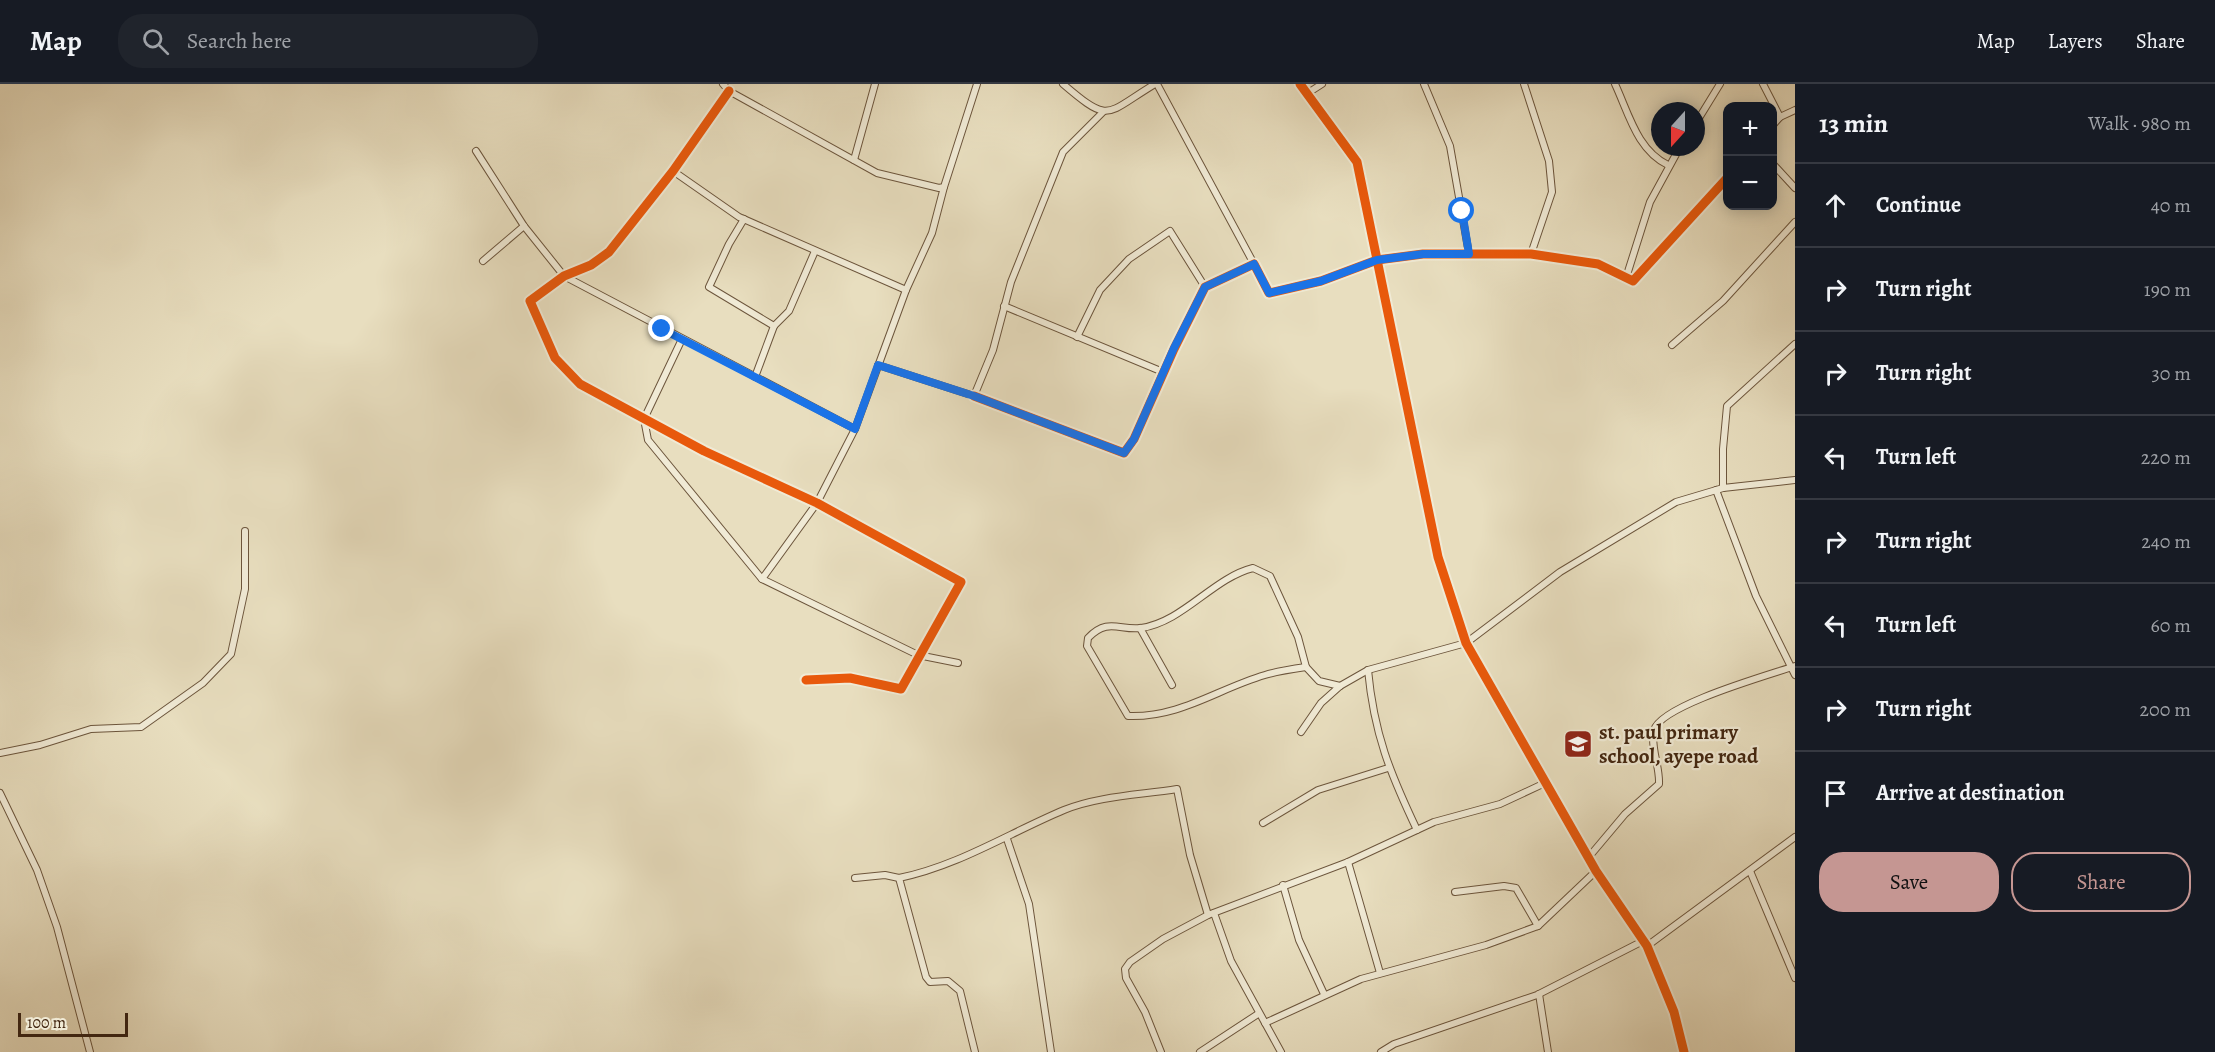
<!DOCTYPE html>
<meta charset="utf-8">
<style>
body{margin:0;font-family:Alegreya,serif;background:#20242c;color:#f1f3f6}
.controls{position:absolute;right:18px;top:18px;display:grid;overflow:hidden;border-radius:12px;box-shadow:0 3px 15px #0003}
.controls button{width:54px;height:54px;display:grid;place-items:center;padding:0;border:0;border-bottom:2px solid #363941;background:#171b24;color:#f1f3f6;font:30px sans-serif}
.compass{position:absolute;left:1651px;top:18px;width:54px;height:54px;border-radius:50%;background:#171b24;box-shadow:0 3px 15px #0003;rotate:201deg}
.scale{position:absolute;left:18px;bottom:15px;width:110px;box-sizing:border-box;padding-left:6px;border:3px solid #432711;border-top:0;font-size:16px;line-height:21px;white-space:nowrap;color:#432711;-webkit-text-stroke:4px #f0ead5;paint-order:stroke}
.stop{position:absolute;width:18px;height:18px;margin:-14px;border:4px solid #1a73e8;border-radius:50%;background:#fff}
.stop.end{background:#1a73e8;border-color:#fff;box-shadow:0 2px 6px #0008}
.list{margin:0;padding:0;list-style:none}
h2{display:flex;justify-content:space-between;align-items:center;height:78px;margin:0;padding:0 24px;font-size:26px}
h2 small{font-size:20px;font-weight:400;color:#9ea1a6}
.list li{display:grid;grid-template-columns:39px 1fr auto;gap:18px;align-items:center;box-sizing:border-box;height:84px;padding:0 24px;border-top:2px solid #363941}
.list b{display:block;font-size:22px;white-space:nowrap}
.list em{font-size:20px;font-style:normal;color:#9ea1a6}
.actions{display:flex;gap:12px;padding:18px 24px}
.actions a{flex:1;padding:14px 0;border:2px solid #c59692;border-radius:24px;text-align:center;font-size:21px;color:#c59692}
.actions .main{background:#c59692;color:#111}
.icon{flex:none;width:33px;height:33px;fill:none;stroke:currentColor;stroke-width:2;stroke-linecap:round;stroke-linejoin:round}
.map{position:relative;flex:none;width:1795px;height:968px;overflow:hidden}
header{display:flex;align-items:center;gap:36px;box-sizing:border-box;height:84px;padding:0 30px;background:#171b24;border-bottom:2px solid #363941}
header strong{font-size:28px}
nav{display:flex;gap:33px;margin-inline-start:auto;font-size:21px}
.search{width:420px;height:54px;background:#20242c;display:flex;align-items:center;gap:15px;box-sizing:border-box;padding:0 21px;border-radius:24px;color:#9ea1a6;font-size:22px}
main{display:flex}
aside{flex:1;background:#171b24}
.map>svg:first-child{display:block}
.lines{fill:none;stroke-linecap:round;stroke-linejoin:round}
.minor-casing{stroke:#6c553c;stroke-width:8}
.minor{stroke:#f0ead5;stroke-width:6}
.cycleway-casing{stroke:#f0ead5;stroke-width:13}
.cycleway{stroke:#e8590c;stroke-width:9}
.route{stroke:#1a73e8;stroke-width:8}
.labels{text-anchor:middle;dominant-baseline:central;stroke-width:4.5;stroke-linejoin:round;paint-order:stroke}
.poi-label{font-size:21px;font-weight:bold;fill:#432711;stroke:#f0ead5;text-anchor:start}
</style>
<header>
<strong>Map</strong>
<div class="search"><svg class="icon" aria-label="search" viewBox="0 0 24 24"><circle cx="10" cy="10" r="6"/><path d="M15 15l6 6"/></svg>Search here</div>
<nav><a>Map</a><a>Layers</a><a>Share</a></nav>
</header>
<main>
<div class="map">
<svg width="1795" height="968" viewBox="0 0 1795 968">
<rect width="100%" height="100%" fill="#e8debf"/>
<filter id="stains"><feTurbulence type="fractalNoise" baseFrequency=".00333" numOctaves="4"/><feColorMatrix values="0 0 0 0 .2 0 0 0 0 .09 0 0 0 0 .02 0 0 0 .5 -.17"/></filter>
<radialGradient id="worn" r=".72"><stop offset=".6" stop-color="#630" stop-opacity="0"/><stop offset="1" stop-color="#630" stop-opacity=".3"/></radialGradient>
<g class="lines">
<g class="minor-casing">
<g id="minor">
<path d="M 723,0 L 729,7 L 877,89 L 939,104 L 944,103 L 977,0"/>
<path d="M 1063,0 C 1111,41 1105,30 1155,0"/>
<path d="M 1157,0 L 1254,180"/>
<path d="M 1300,0 L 1357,78 L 1438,473 L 1466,559 L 1596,787 L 1647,862 L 1674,928 L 1684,968"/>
<path d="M 1424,0 L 1450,62 L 1469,170"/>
<path d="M 1524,0 L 1549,77 L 1552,108 L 1531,170"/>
<path d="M 1615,0 C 1629,30 1637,66 1668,81"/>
<path d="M 1763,0 L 1780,33 L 1795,26"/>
<path d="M 729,7 L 673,87 L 609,168 L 591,181 L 564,192 L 530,217 L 555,274 L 580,300 L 704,367 L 817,419 L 961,498 L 901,605 L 850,594 L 806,596"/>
<path d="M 1308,9 L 1322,0"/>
<path d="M 1696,39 L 1720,0"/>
<path d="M 1772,42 L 1780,33"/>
<path d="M 476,67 L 524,142 L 564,192 L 855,345 L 906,206 L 932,149 L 944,103"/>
<path d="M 854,76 L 875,0"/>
<path d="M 1772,79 L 1795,104"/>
<path d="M 673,87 L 739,133 L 906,206"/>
<path d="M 744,135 L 729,160 L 709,203 L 774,242 L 789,227 L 815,167"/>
<path d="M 483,177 L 524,142"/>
<path d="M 1626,194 L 1650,118 L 1680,63"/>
<path d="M 1004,222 L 1163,288"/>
<path d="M 1077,253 L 1100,206 L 1129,175 L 1170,147 L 1205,203"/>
<path d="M 682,255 L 644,335 L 648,356 L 762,495 L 918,571 L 958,579"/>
<path d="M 1672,261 L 1723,217 L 1795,138"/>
<path d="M 878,281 L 974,312 L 993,266 L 1011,198 L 1063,68 L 1103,28"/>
<path d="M 755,293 L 774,242"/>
<path d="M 974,312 L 1124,369 L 1134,355 L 1174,265 L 1205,203 L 1254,180 L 1269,209 L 1321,197 L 1377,176 L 1423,170 L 1531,170 L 1598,180 L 1633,197 L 1728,93"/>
<path d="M 1723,404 L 1723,365 L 1727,322 L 1795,260"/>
<path d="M 1716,406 L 1756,512 L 1795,591"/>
<path d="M 1253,484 L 1270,492 L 1298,553 L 1306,583 C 1292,585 1278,587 1265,591 C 1217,605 1180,634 1128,632 L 1087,562 L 1088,554 C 1108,533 1120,547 1141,544 C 1183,538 1213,494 1253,484 Z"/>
<path d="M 762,495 L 817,419 L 855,345"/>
<path d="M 1140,544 L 1172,601"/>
<path d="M 1306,583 L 1319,597 L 1340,602"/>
<path d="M 1368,586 C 1374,650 1390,689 1417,746"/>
<path d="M 1301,648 L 1321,619 L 1340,602 L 1368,586 L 1466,559 L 1560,488 L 1676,418 L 1723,404 L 1795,396"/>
<path d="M 0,669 L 40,661 L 91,645 L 141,643 L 203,599 L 231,570 L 245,505 L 245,447"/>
<path d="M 0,709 L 37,786 L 57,843 L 90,968"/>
<path d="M 1263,739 L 1318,706 L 1388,684"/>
<path d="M 1007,755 L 1029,820 L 1051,968"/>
<path d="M 1588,774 L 1625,730 L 1659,700 C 1660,682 1650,663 1654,646 C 1661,621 1769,591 1795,582"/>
<path d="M 1348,778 L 1380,889"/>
<path d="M 1750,787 L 1795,894"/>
<path d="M 855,794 L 885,791 L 899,794"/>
<path d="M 1283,801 L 1299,856 L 1324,910"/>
<path d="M 1455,808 L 1504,802 L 1516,804 L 1538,842"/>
<path d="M 1214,829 L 1231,877 L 1281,968"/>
<path d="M 1647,862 L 1795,753"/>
<path d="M 1539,910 L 1548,968"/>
<path d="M 1265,939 L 1361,895 L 1486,861 L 1538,842 L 1596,787"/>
<path d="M 975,968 L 960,907 L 948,897 L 930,898 L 926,893 L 899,794 C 958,782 1009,749 1064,726 C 1099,712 1140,711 1177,705 L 1190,771 L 1208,831"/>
<path d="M 1161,968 L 1145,928 L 1126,894 L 1125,885 L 1130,878 L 1163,855 L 1208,831 L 1348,778 L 1434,738 L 1500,720 L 1545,699"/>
<path d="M 1200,968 L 1258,930"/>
<path d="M 1381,968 L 1394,960 L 1537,911 L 1643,857"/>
</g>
</g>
<use href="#minor" class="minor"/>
<g class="cycleway-casing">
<g id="cycleway">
<path d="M 1300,0 L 1357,78 L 1438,473 L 1466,559 L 1596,787 L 1647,862 L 1674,928 L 1684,968"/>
<path d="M 729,7 L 673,87 L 609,168 L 591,181 L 564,192 L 530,217 L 555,274 L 580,300 L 704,367 L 817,419 L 961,498 L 901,605 L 850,594 L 806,596"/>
<path d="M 974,312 L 1124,369 L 1134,355 L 1174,265 L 1205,203 L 1254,180 L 1269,209 L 1321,197 L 1377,176 L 1423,170 L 1531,170 L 1598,180 L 1633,197 L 1728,93"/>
</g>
</g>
<use href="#cycleway" class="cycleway"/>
</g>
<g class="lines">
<path class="route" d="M 662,245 L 855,345 L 878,281 L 974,312 L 1124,369 L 1134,355 L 1174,264 L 1205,203 L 1254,180 L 1269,209 L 1321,197 L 1377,176 L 1423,170 L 1469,170 L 1462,127"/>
</g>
<defs>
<g id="school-square" transform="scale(1.5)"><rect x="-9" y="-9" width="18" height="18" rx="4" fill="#8f2418" stroke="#f0ead5"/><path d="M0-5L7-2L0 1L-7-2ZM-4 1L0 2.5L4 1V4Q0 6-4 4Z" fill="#fff"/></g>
</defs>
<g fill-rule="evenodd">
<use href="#school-square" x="1578" y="660"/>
</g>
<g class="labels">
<g class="poi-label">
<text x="1599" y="648">st. paul primary<tspan x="1599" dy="24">school, ayepe road</tspan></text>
</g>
</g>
<rect width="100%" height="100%" filter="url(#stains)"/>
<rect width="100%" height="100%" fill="url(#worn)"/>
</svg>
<div class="controls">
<button>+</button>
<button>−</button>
</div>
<svg class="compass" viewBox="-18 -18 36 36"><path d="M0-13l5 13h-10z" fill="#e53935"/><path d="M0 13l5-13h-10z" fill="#9ea1a6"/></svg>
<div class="scale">100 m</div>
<div class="stop" style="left:1462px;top:127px"></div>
<div class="stop end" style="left:662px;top:245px"></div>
</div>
<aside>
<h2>13 min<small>Walk · 980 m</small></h2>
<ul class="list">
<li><svg class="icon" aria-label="ahead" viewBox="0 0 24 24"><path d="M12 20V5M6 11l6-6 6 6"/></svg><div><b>Continue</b></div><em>40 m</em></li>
<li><svg class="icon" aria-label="right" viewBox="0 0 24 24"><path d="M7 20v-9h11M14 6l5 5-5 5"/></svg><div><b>Turn right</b></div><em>190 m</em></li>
<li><svg class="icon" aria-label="right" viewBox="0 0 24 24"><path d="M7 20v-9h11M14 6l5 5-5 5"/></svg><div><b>Turn right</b></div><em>30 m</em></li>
<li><svg class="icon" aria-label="left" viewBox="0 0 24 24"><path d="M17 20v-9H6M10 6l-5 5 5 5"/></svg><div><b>Turn left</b></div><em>220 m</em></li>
<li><svg class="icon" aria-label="right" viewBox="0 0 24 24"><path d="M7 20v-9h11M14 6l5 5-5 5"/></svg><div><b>Turn right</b></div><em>240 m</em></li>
<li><svg class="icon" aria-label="left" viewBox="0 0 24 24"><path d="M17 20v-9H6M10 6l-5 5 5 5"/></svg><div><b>Turn left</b></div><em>60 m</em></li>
<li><svg class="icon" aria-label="right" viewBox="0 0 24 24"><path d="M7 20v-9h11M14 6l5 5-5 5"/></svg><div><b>Turn right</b></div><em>200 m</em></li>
<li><svg class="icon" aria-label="arrive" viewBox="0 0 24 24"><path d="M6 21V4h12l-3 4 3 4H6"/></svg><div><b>Arrive at destination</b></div></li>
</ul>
<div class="actions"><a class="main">Save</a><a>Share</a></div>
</aside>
</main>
